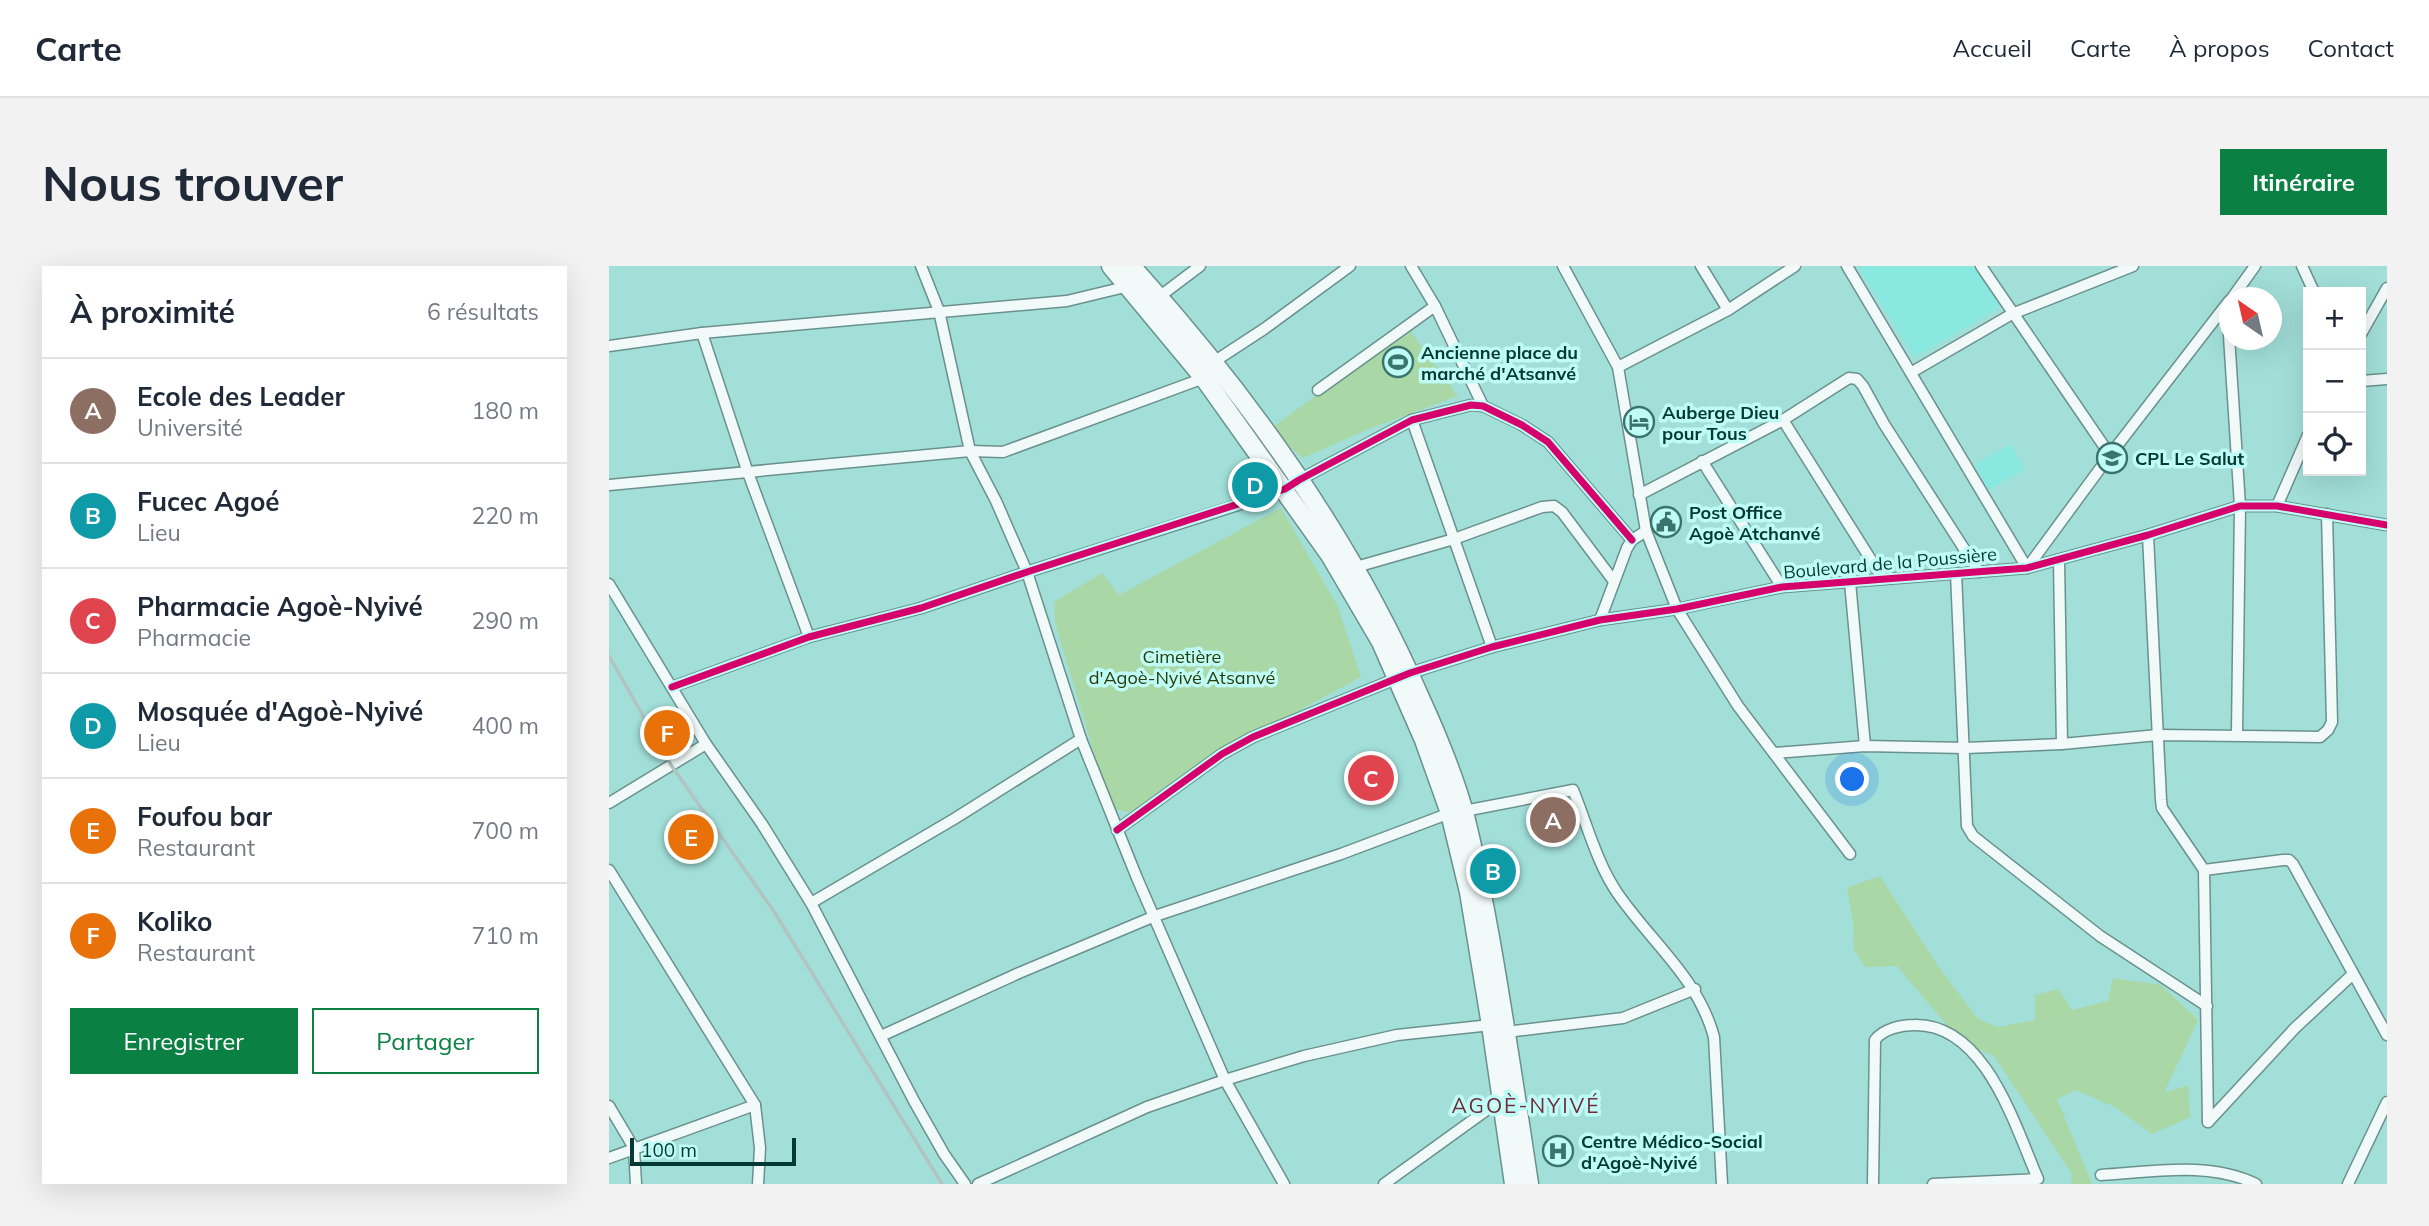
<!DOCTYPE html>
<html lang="fr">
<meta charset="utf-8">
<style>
body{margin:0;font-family:Mulish,sans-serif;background:#f2f2f3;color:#1f2937}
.controls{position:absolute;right:21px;top:21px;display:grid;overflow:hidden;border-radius:0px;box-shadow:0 7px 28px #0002}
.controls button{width:63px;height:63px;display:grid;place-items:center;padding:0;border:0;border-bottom:2px solid #e0e1e3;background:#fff;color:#1f2937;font:35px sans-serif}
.compass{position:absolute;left:1610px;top:21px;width:63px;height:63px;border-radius:50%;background:#fff;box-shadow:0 7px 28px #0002;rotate:326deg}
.scale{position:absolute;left:21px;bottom:18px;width:166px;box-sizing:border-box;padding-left:7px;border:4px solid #043935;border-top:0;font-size:19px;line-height:24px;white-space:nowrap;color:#043935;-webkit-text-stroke:5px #bffcf6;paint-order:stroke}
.you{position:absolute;left:1244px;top:514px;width:24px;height:24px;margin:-18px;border:5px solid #fff;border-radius:50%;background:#1a73e8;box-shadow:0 0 0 10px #1a73e833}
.badge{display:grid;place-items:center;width:46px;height:46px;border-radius:50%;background:#0b8043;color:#fff;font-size:23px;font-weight:700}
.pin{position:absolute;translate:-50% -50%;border:4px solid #fff;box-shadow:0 2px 7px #0006}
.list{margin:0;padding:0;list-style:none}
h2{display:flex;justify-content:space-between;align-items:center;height:91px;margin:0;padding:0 28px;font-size:30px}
h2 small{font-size:23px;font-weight:400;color:#747a83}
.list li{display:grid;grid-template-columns:46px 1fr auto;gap:21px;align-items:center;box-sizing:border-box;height:105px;padding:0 28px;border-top:2px solid #e0e1e3}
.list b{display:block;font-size:26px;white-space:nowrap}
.list p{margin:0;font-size:23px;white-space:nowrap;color:#747a83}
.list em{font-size:23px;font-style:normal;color:#747a83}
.actions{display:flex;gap:14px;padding:21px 28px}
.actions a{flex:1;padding:16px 0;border:2px solid #0b8043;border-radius:0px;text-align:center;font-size:24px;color:#0b8043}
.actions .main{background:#0b8043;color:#fff}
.icon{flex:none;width:38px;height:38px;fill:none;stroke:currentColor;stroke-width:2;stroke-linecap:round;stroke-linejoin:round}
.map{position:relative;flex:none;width:1778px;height:918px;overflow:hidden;border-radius:0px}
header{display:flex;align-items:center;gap:42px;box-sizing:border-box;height:98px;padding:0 35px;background:#fff;border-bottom:2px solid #e0e1e3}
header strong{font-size:33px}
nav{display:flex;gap:38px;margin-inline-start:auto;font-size:24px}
.intro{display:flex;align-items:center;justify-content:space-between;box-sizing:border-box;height:168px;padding:0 42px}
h1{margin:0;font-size:49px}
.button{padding:18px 32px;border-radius:0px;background:#0b8043;color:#fff;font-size:24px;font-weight:700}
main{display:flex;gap:42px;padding:0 42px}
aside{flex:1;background:#fff;border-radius:0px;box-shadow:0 7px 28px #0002}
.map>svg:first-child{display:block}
.built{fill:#89e9e0}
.green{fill:#a9d7a6}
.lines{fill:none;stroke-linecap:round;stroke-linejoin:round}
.street-casing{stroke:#6a918e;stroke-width:13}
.highway-casing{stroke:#6a918e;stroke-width:21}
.street{stroke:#f1faf9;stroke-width:10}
.highway{stroke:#f1faf9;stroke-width:18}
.rail{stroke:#b1c4c2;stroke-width:3.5}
.cycleway-casing{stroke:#bffcf6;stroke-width:11}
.cycleway{stroke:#d6006c;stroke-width:7}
.labels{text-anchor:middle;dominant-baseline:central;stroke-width:7;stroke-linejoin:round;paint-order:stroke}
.poi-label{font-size:18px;font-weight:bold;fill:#043935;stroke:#bffcf6;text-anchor:start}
.street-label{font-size:18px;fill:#043935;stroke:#bffcf6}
.park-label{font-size:18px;fill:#293c09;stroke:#bffcf6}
.quarter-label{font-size:21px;letter-spacing:2px;fill:#712b3c;stroke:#bffcf6}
</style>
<header>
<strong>Carte</strong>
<nav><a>Accueil</a><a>Carte</a><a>À propos</a><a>Contact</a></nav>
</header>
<div class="intro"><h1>Nous trouver</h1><a class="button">Itinéraire</a></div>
<main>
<aside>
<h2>À proximité<small>6 résultats</small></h2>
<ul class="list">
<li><span class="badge" style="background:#8d6e63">A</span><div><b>Ecole des Leader</b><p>Université</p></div><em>180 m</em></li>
<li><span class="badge" style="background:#0f9aa8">B</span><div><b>Fucec Agoé</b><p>Lieu</p></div><em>220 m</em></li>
<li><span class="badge" style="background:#e0444e">C</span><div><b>Pharmacie Agoè-Nyivé</b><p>Pharmacie</p></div><em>290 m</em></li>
<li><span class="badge" style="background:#0f9aa8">D</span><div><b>Mosquée d'Agoè-Nyivé</b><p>Lieu</p></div><em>400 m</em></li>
<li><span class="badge" style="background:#e8710a">E</span><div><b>Foufou bar</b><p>Restaurant</p></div><em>700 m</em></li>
<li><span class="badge" style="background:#e8710a">F</span><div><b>Koliko</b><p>Restaurant</p></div><em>710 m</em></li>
</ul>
<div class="actions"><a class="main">Enregistrer</a><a>Partager</a></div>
</aside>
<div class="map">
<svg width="1778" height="918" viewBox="0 0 1778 918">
<rect width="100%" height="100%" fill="#a2dfd9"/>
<g class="built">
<path d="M 1248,0 L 1364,0 L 1392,41 L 1306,91 Z"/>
<path d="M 1402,178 L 1415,204 L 1380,224 L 1366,199 Z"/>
<path d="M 957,532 L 969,565 L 928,573 L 921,542 Z"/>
</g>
<g class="green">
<path d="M 799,62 L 849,130 L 757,164 L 694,192 L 660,164 Z"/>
<path d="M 672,242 L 729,341 L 752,411 L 609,488 L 531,548 L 502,543 L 446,357 L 445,336 L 493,307 L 510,329 Z"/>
<path d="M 1271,610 L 1329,700 L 1369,753 L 1389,761 L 1426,754 L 1426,729 L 1449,723 L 1463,744 L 1499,735 L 1504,712 L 1552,719 L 1589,754 L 1555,827 L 1579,819 L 1581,851 L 1543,868 L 1506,841 L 1467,824 L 1448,833 L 1483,918 L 1462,918 L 1463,908 L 1385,790 L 1352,776 L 1288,700 L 1256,701 L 1245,684 L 1244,655 L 1238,622 Z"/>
</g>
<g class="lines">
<g class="street-casing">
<g id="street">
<path d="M 312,0 L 330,45 L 361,185 L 387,235 L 418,306 L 472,473 L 528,612 L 616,814 L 675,918"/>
<path d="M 802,0 L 826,40 L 874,140"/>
<path d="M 954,0 L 1009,101 L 1037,265 L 1068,343 L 1129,440 L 1241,588"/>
<path d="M 1092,0 L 1119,44"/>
<path d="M 1238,0 L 1418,302 L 1501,189 L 1620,35"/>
<path d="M 1372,0 L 1501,189"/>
<path d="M 1693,0 L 1705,26"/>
<path d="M 1623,32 L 1646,0"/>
<path d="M 546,34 L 591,0"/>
<path d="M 1618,39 L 1631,240 L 1628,468"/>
<path d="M 93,67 L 138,204 L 200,371"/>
<path d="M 1752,68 L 1778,22"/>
<path d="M 0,80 L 93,67 L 458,35 L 520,20"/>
<path d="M 603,97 L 655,63 L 741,0"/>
<path d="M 1009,101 L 1119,44 L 1186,0"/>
<path d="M 1303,106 L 1403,48 L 1524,0"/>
<path d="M 1752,115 L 1778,113"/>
<path d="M 709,124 L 826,40"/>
<path d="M 803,154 L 883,381"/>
<path d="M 1174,154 L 1274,313"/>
<path d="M 1093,195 L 1173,321"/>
<path d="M 688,215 L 803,154 L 862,139 L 874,140 L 913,159 L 939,176 L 1023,274"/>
<path d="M 0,219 L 361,185 L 394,186 L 595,112"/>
<path d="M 1030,229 L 1174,154 L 1240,112 L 1248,113 L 1254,120 L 1275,158 L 1370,306"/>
<path d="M 1668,240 L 1699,169"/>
<path d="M 1539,269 L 1552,534 L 1553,542 L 1595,604 L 1599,856"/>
<path d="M 1450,294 L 1453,478"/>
<path d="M 747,301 L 845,273 L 933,241 L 945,240 L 953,246 L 1004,314"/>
<path d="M 1347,307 L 1358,560 L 1364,570 L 1491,670 L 1598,740"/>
<path d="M 1241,316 L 1256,480"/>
<path d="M 0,318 L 97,478 L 153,558 L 202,637 L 305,835 L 335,888 L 356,918"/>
<path d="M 991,354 L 1018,282 L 1023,274 L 1037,265"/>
<path d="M 63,421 L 200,371 L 312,342 L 418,306 L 676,224"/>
<path d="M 1166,487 L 1256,480 L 1356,482 L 1453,478 L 1549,469 L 1711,471 L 1719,464 L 1723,456 L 1718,248"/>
<path d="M 0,537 L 97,478"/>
<path d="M 855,545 L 964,524 C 978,558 988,598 1009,628 C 1043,677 1089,712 1105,771 L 1113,918"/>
<path d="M 508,564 L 613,488 L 644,471 L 801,407 L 883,381 L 991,354 L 1068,343 L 1173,321 L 1418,302 L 1539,269 L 1631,240 L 1668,240 L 1778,259"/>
<path d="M 0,604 L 146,839 L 151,882 L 149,918"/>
<path d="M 1595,604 L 1674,594 L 1680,594 L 1684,598 L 1778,769"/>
<path d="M 202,637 L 345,553 L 472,473"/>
<path d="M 897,766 L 1014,752 L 1086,723"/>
<path d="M 272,770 L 410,707 L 546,650 L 732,588 L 841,547"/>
<path d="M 0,840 L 25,882 L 27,918"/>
<path d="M 1599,856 L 1686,762 L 1744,708"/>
<path d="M 0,892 L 146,839"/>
<path d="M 1492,909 C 1543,906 1600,895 1647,918"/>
<path d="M 369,918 L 538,841 L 616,814 L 695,790 L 788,769 L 882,759"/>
<path d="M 775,918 L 893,833"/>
<path d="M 1264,918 L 1266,774 C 1274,763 1292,759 1305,759 C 1376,757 1406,860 1429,913 L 1324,918"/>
<path d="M 1739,918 L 1778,836"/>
</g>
</g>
<g class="highway-casing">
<g id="highway">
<path d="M 502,0 L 595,112 L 721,289 L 772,376 L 815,474 L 841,547 L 860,626 L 882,759 L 905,918"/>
<path d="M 522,0 C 639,129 743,274 812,434 C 828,469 843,505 854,543 C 866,587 874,633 882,677 C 896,757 908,838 920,918"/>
</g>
</g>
<use href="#street" class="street"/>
<use href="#highway" class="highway"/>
<path class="rail" d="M 0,390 L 62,499 L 166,647 L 333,918"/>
<g class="cycleway-casing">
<g id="cycleway">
<path d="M 63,421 L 200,371 L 312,342 L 418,306 L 676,223 L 690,214 L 803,154 L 862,139 L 874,140 L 913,159 L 939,176 L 1023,274"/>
<path d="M 508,564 L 613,488 L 644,471 L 801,407 L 883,381 L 991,354 L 1068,343 L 1173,321 L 1418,302 L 1539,269 L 1631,240 L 1668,240 L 1778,259"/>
</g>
</g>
<use href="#cycleway" class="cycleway"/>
</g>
<defs>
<g id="stadium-ring" transform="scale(1.575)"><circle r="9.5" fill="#bffcf6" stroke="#3b736e" stroke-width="1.5"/><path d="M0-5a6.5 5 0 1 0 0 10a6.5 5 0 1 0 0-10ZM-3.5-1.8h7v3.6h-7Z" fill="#3b736e"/></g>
<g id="hotel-ring" transform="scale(1.575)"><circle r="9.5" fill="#bffcf6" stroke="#3b736e" stroke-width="1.5"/><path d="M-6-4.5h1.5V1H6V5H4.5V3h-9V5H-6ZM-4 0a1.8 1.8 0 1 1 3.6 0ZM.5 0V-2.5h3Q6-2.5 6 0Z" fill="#3b736e"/></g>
<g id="school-ring" transform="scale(1.575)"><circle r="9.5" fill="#bffcf6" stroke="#3b736e" stroke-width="1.5"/><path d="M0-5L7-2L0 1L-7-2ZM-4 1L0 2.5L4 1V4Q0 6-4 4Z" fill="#3b736e"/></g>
<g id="civic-ring" transform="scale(1.575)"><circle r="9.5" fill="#bffcf6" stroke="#3b736e" stroke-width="1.5"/><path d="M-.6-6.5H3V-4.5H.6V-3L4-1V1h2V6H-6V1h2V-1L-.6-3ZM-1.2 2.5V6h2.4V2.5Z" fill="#3b736e"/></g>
<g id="hospital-ring" transform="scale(1.575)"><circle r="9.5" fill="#bffcf6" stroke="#3b736e" stroke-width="1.5"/><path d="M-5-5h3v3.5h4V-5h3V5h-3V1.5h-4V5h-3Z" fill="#3b736e"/></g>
</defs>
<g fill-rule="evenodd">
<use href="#stadium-ring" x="789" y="96"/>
<use href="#hotel-ring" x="1030" y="156"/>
<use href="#school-ring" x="1503" y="192"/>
<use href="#civic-ring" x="1057" y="256"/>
<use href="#hospital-ring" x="949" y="885"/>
</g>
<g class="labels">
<g class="poi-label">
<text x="812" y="86">Ancienne place du<tspan x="812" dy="21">marché d'Atsanvé</tspan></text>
<text x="1053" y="146">Auberge Dieu<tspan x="1053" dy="21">pour Tous</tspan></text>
<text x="1526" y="192">CPL Le Salut</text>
<text x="1080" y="246">Post Office<tspan x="1080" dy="21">Agoè Atchanvé</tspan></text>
<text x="972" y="875">Centre Médico-Social<tspan x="972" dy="21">d'Agoè-Nyivé</tspan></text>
</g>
<g class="street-label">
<text transform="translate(1281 297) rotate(-5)">Boulevard de la Poussière</text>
</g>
<g class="park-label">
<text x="573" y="390">Cimetière<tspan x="573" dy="21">d'Agoè-Nyivé Atsanvé</tspan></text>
</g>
<g class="quarter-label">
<text x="917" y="839">AGOÈ-NYIVÉ</text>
</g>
</g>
</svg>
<div class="controls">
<button>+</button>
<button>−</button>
<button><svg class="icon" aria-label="locate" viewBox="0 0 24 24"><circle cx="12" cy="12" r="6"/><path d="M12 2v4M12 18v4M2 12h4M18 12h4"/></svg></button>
</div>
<svg class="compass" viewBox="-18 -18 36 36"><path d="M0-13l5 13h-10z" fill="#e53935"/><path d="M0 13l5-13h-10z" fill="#747a83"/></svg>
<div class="scale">100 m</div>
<div class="you"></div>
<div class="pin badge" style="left:944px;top:554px;background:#8d6e63">A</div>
<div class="pin badge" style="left:884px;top:605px;background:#0f9aa8">B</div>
<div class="pin badge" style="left:762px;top:512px;background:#e0444e">C</div>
<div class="pin badge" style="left:646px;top:219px;background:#0f9aa8">D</div>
<div class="pin badge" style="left:82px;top:571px;background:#e8710a">E</div>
<div class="pin badge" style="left:58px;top:467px;background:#e8710a">F</div>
</div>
</main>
